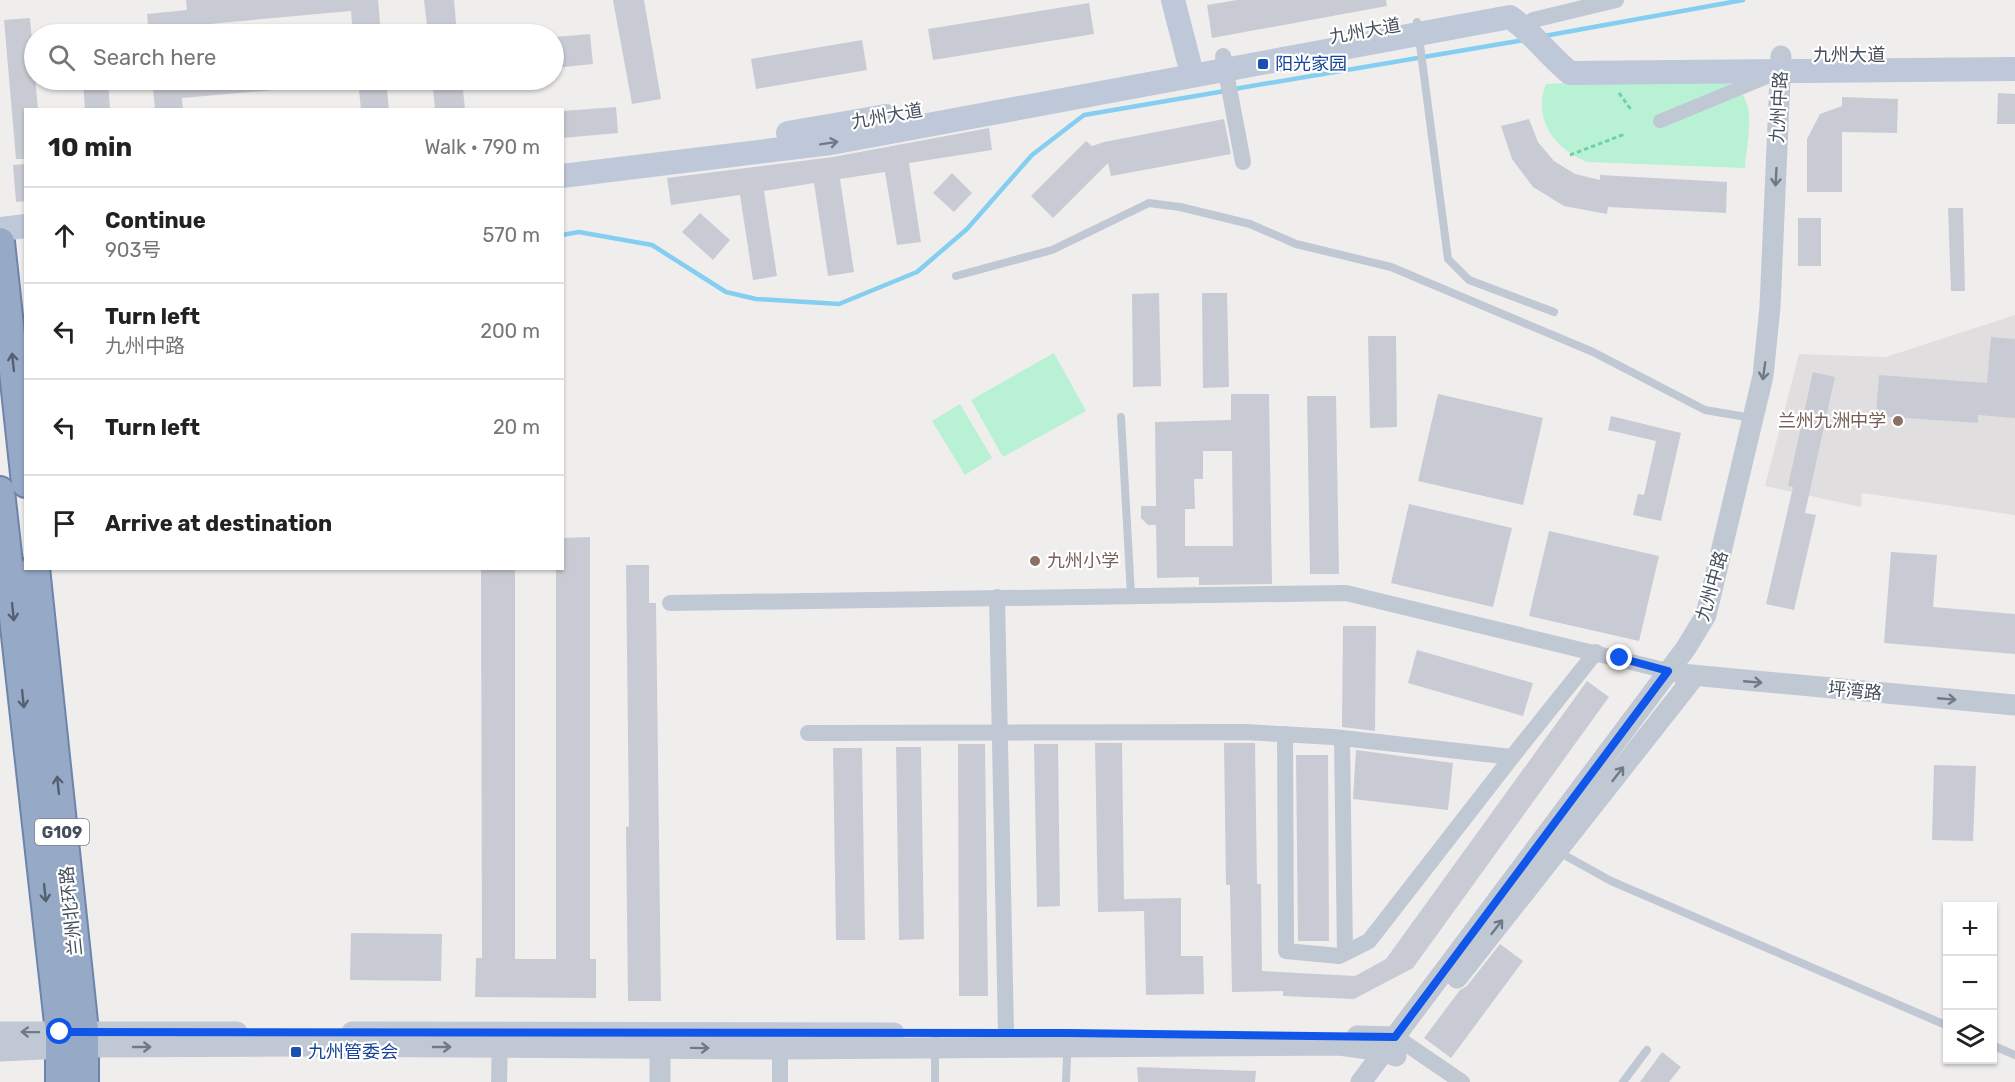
<!DOCTYPE html>
<meta charset="utf-8">
<style>
body{margin:0;font-family:Rubik,"Noto Sans SC",sans-serif;background:#f6f6f6;color:#222}
.controls{position:absolute;right:18px;bottom:18px;display:grid;overflow:hidden;border-radius:0px;box-shadow:0 2px 4px #0004}
.controls button{width:54px;height:54px;display:grid;place-items:center;padding:0;border:0;border-bottom:2px solid #e0e0e0;background:#fff;color:#222;font:30px sans-serif}
.stop{position:absolute;width:18px;height:18px;margin:-14px;border:4px solid #0f56e9;border-radius:50%;background:#fff}
.stop.end{background:#0f56e9;border-color:#fff;box-shadow:0 2px 6px #0008}
.list{margin:0;padding:0;list-style:none}
h2{display:flex;justify-content:space-between;align-items:center;height:78px;margin:0;padding:0 24px;font-size:26px}
h2 small{font-size:20px;font-weight:400;color:#767676}
.list li{display:grid;grid-template-columns:39px 1fr auto;gap:18px;align-items:center;box-sizing:border-box;height:96px;padding:0 24px;border-top:2px solid #e0e0e0}
.list b{display:block;font-size:22px;white-space:nowrap}
.list p{margin:0;font-size:20px;white-space:nowrap;color:#767676}
.list em{font-size:20px;font-style:normal;color:#767676}
.icon{flex:none;width:33px;height:33px;fill:none;stroke:currentColor;stroke-width:2;stroke-linecap:round;stroke-linejoin:round}
.map{position:relative;flex:none;width:2015px;height:1082px;overflow:hidden}
.search{position:absolute;background:#fff;box-shadow:0 2px 4px #0004;left:24px;top:24px;width:540px;height:66px;display:flex;align-items:center;gap:15px;box-sizing:border-box;padding:0 21px;border-radius:33px;color:#767676;font-size:22px}
.panel{position:absolute;background:#fff;box-shadow:0 2px 4px #0004;left:24px;top:108px;width:540px;height:462px;border-radius:0px}
.map>svg:first-child{display:block}
.education{fill:#e1dedf}
.green{fill:#b8f1d4}
.lines{fill:none;stroke-linecap:round;stroke-linejoin:round}
.stream{stroke:#83cef1;stroke-width:4.5}
.building{fill:#c9cbd4;fill-rule:evenodd}
.trunk-casing{stroke:#6d84ab;stroke-width:32}
.path{stroke:#6fd1ab;stroke-width:3;stroke-dasharray:4.5 3;stroke-linecap:butt}
.service{stroke:#c0c8d4;stroke-width:8}
.pedestrian{stroke:#c0c8d4;stroke-width:14}
.minor{stroke:#c0c8d4;stroke-width:16}
.tertiary{stroke:#c0c8d4;stroke-width:21}
.secondary{stroke:#bfc8d8;stroke-width:24}
.trunk{stroke:#96a9c7;stroke-width:28}
.oneway{stroke:#707987}
.oneway2{stroke:#707986}
.oneway3{stroke:#556071}
.route{stroke:#0f56e9;stroke-width:8}
.transit-dot{fill:#1a4fb4;stroke:#fff;stroke-width:2}
.education-dot{fill:#8d6e63;stroke:#fff;stroke-width:2}
.labels{text-anchor:middle;dominant-baseline:central;stroke-width:4.5;stroke-linejoin:round;paint-order:stroke}
.shield{fill:#fff;stroke:#7d838d;stroke-width:1.5}
.shield-label{font-size:16px;font-weight:bold;fill:#454e5c}
.street-label{font-size:18px;fill:#454e5c;stroke:#fff}
.transit-label{font-size:18px;fill:#164399;stroke:#fff;text-anchor:start}
.education-label{font-size:18px;fill:#785e54;stroke:#fff;text-anchor:end}
</style>
<div class="map">
<svg width="2015" height="1082" viewBox="0 0 2015 1082">
<rect width="100%" height="100%" fill="#f0eded"/>
<path class="education" d="M 2015,315 L 2015,515 L 1862,493 L 1861,507 L 1765,486 L 1799,354 L 1886,357 Z"/>
<g class="green">
<path d="M 1716,76 C 1762,91 1748,130 1745,168 L 1587,162 C 1555,149 1532,119 1546,84 Z"/>
<path d="M 1054,353 L 1086,411 L 1003,457 L 971,400 Z"/>
<path d="M 960,404 L 992,458 L 965,475 L 932,421 Z"/>
</g>
<g class="lines">
<g class="stream">
<path d="M 1544,36 L 1743,0"/>
<path d="M 1234,89 L 1524,40"/>
<path d="M 562,235 L 579,232 L 652,245 L 726,292 L 756,299 L 839,304 L 917,272 L 967,229 L 1032,155 L 1084,115 L 1225,91"/>
</g>
</g>
<g class="building">
<path d="M 186,0 L 378,0 L 381,34 L 353,34 L 351,11 L 176,27 L 177,34 L 149,34 L 147,14 L 187,10 Z"/>
<path d="M 424,0 L 454,0 L 457,34 L 428,34 Z"/>
<path d="M 613,0 L 644,0 L 661,99 L 632,104 Z"/>
<path d="M 1237,0 L 1386,0 L 1387,6 L 1212,38 L 1207,5 Z"/>
<path d="M 1089,3 L 1094,34 L 933,60 L 928,29 Z"/>
<path d="M 30,18 L 38,110 L 26,110 L 26,159 L 16,159 L 4,20 Z"/>
<path d="M 590,34 L 593,64 L 554,68 L 554,37 Z"/>
<path d="M 862,40 L 867,70 L 756,89 L 751,59 Z"/>
<path d="M 83,80 L 108,80 L 110,110 L 85,110 Z"/>
<path d="M 152,80 L 286,80 L 286,89 L 182,98 L 183,110 L 155,110 Z"/>
<path d="M 358,80 L 386,80 L 389,110 L 361,110 Z"/>
<path d="M 432,80 L 462,80 L 465,109 L 435,110 Z"/>
<path d="M 1998,93 L 2015,94 L 2015,124 L 1997,124 Z"/>
<path d="M 1842,97 L 1898,99 L 1897,133 L 1842,132 L 1842,192 L 1807,192 L 1807,139 L 1820,114 L 1842,106 Z"/>
<path d="M 616,107 L 618,133 L 562,138 L 562,111 Z"/>
<path d="M 1224,119 L 1231,154 L 1111,176 L 1108,163 L 1053,218 L 1031,196 L 1086,141 L 1092,146 L 1104,142 Z"/>
<path d="M 1529,119 L 1538,142 L 1554,161 L 1575,174 L 1600,180 L 1600,175 L 1727,182 L 1726,213 L 1608,207 L 1607,214 L 1564,206 L 1533,187 L 1512,159 L 1501,126 Z"/>
<path d="M 989,128 L 992,150 L 909,163 L 921,242 L 897,245 L 885,172 L 840,179 L 854,272 L 828,276 L 814,183 L 764,191 L 777,276 L 753,280 L 740,195 L 671,205 L 667,178 L 833,157 Z"/>
<path d="M 26,164 L 26,201 L 16,202 L 13,165 Z"/>
<path d="M 952,173 L 972,193 L 954,212 L 933,193 Z"/>
<path d="M 1948,208 L 1963,208 L 1965,291 L 1951,291 Z"/>
<path d="M 700,213 L 730,240 L 713,260 L 682,232 Z"/>
<rect x="1798" y="218" width="23" height="48"/>
<path d="M 1159,293 L 1161,386 L 1133,387 L 1132,294 Z"/>
<path d="M 1202,293 L 1227,293 L 1229,387 L 1203,388 Z"/>
<path d="M 1368,336 L 1396,336 L 1397,427 L 1370,428 Z"/>
<path d="M 1991,337 L 2015,339 L 2015,418 L 1978,415 L 1978,423 L 1876,416 L 1879,375 L 1987,383 Z"/>
<path d="M 1813,372 L 1835,377 L 1805,513 L 1816,515 L 1794,610 L 1766,604 L 1793,487 L 1788,486 Z"/>
<path d="M 1231,394 L 1269,394 L 1272,584 L 1199,585 L 1199,577 L 1157,578 L 1156,525 L 1148,525 L 1141,518 L 1141,506 L 1156,506 L 1155,422 L 1231,420 ZM 1203,451 L 1232,451 L 1233,546 L 1185,546 L 1185,509 L 1195,509 L 1194,479 L 1203,479 Z"/>
<path d="M 1438,394 L 1543,418 L 1523,505 L 1418,481 Z"/>
<path d="M 1307,396 L 1336,396 L 1339,574 L 1310,574 Z"/>
<path d="M 1611,416 L 1681,433 L 1661,521 L 1633,515 L 1638,494 L 1644,495 L 1656,441 L 1608,430 Z"/>
<path d="M 1409,504 L 1512,528 L 1493,607 L 1391,583 Z"/>
<path d="M 1549,531 L 1659,556 L 1639,641 L 1529,616 Z"/>
<path d="M 590,537 L 590,959 L 596,959 L 596,998 L 475,997 L 476,958 L 482,958 L 481,568 L 515,568 L 515,959 L 556,959 L 556,568 L 562,568 L 562,538 Z"/>
<path d="M 1891,552 L 1937,555 L 1933,607 L 2015,614 L 2015,654 L 1884,643 Z"/>
<path d="M 626,565 L 649,565 L 649,603 L 656,603 L 661,1001 L 628,1001 L 626,827 L 629,826 Z"/>
<path d="M 1343,626 L 1376,626 L 1375,731 L 1342,727 Z"/>
<path d="M 1417,650 L 1533,683 L 1523,716 L 1408,683 Z"/>
<path d="M 1587,681 L 1609,697 L 1413,968 L 1354,999 L 1283,996 L 1283,991 L 1232,992 L 1230,885 L 1226,885 L 1224,743 L 1255,743 L 1257,884 L 1261,884 L 1262,971 L 1355,976 L 1386,959 Z"/>
<path d="M 1095,743 L 1122,743 L 1124,899 L 1181,898 L 1181,956 L 1203,956 L 1204,994 L 1146,995 L 1144,911 L 1098,912 Z"/>
<path d="M 958,744 L 985,744 L 988,996 L 959,996 Z"/>
<path d="M 1034,744 L 1058,744 L 1060,906 L 1037,907 Z"/>
<path d="M 896,747 L 921,747 L 924,939 L 899,940 Z"/>
<path d="M 833,748 L 862,748 L 865,940 L 836,940 Z"/>
<path d="M 1356,750 L 1453,763 L 1448,810 L 1353,799 Z"/>
<path d="M 1296,755 L 1328,755 L 1329,941 L 1298,941 Z"/>
<path d="M 1934,765 L 1976,766 L 1973,841 L 1932,840 Z"/>
<path d="M 351,933 L 442,934 L 441,981 L 350,980 Z"/>
<path d="M 1500,944 L 1523,961 L 1451,1058 L 1424,1038 L 1460,990 L 1467,986 Z"/>
<path d="M 1662,1052 L 1681,1067 L 1669,1082 L 1640,1082 Z"/>
<path d="M 1137,1067 L 1256,1071 L 1255,1082 L 1138,1082 Z"/>
</g>
<g class="lines">
<g class="trunk-casing">
<g id="trunk">
<path d="M 0,242 L 26,483"/>
<path d="M 0,491 L 60,1032 L 60,1082"/>
<path d="M 35,568 L 84,1031 L 84,1082"/>
</g>
</g>
<g class="path">
<path d="M 1619,93 L 1632,111"/>
<path d="M 1570,155 L 1625,134"/>
</g>
<g class="service">
<path d="M 1417,22 L 1448,259 L 1469,280 L 1554,312"/>
<path d="M 956,276 L 1052,250 L 1149,203 L 1180,207 L 1250,224 L 1296,244 L 1391,267 L 1593,352 L 1705,410 L 1752,418"/>
<path d="M 1121,417 L 1131,595"/>
<path d="M 1557,851 L 1611,881 L 1948,1026"/>
<path d="M 935,1033 L 935,1082"/>
<path d="M 1992,1045 L 2015,1055"/>
<path d="M 1066,1082 L 1068,1033"/>
<path d="M 1623,1082 L 1647,1050"/>
</g>
<path class="pedestrian" d="M 1660,121 L 1767,77"/>
<g class="minor">
<path d="M 1533,20 L 1616,0"/>
<path d="M 1223,56 L 1243,162"/>
<path d="M 997,597 L 1006,1033"/>
<path d="M 670,603 L 1346,593 L 1668,671"/>
<path d="M 808,733 L 1244,732 L 1333,737 L 1512,757 L 1596,652"/>
<path d="M 1285,734 L 1286,951 L 1339,956 L 1369,941 L 1512,757"/>
<path d="M 1342,738 L 1345,953"/>
<path d="M 1396,1037 L 1462,1082"/>
<path d="M 780,1039 L 780,1082"/>
<path d="M 499,1082 L 500,1035"/>
</g>
<g class="tertiary">
<path d="M 1681,674 L 2015,705"/>
<path d="M 1457,978 L 1694,677"/>
<path d="M 0,1032 L 237,1032"/>
<path d="M 352,1032 L 894,1033"/>
<path d="M 1357,1036 L 1396,1037"/>
<path d="M 0,1051 L 84,1047 L 282,1046 L 780,1049 L 1339,1045 L 1384,1051 L 1396,1056"/>
<path d="M 660,1082 L 660,1033"/>
<path d="M 1361,1082 L 1686,648 L 1706,615 L 1763,376 L 1770,307 L 1781,56"/>
</g>
<g class="secondary">
<path d="M 1173,0 L 1189,62"/>
<path d="M 788,133 L 886,116"/>
<path d="M 562,176 L 831,143 L 1510,17 C 1533,33 1548,55 1570,73 L 2015,69"/>
<path d="M 0,229 L 26,226"/>
</g>
<use href="#trunk" class="trunk"/>
</g>
<defs><path id="oneway-shaft" d="M-6 0H5M1.5-3L5.5 0L1.5 3" fill="none" stroke-width="1.6" stroke-linecap="round" stroke-linejoin="round" transform="scale(1.5)"/></defs>
<use class="oneway" href="#oneway-shaft" transform="translate(829 143) rotate(-9)"/>
<g class="oneway2">
<use href="#oneway-shaft" transform="translate(1776 177) rotate(93)"/>
<use href="#oneway-shaft" transform="translate(1764 371) rotate(98)"/>
<use href="#oneway-shaft" transform="translate(1753 682) rotate(5)"/>
<use href="#oneway-shaft" transform="translate(1947 699) rotate(5)"/>
<use href="#oneway-shaft" transform="translate(1618 774) rotate(-52)"/>
<use href="#oneway-shaft" transform="translate(1497 927) rotate(-52)"/>
<use href="#oneway-shaft" transform="translate(30 1032) rotate(-179)"/>
<use href="#oneway-shaft" transform="translate(142 1047)"/>
<use href="#oneway-shaft" transform="translate(442 1047)"/>
<use href="#oneway-shaft" transform="translate(700 1048) rotate(1)"/>
</g>
<g class="oneway3">
<use href="#oneway-shaft" transform="translate(13 362) rotate(-96)"/>
<use href="#oneway-shaft" transform="translate(13 612) rotate(84)"/>
<use href="#oneway-shaft" transform="translate(23 699) rotate(84)"/>
<use href="#oneway-shaft" transform="translate(58 785) rotate(-96)"/>
<use href="#oneway-shaft" transform="translate(45 893) rotate(84)"/>
</g>
<g class="lines">
<path class="route" d="M 60,1032 L 1068,1033 L 1395,1037 L 1668,671 L 1620,658"/>
</g>
<g class="transit-dot">
<rect x="1257" y="58" width="12" height="12" rx="3"/>
<rect x="290" y="1046" width="12" height="12" rx="3"/>
</g>
<g class="education-dot">
<circle cx="1898" cy="421" r="6"/>
<circle cx="1035" cy="561" r="6"/>
</g>
<g class="labels">
<rect class="shield" x="35" y="819" width="54" height="26" rx="4.5"/>
<g class="shield-label">
<text x="62" y="832">G109</text>
</g>
<g class="street-label">
<text transform="translate(1365 31) rotate(-10)">九州大道</text>
<text x="1849" y="55">九州大道</text>
<text transform="translate(1779 107) rotate(-87)">九州中路</text>
<text transform="translate(887 116) rotate(-10)">九州大道</text>
<text transform="translate(1712 586) rotate(-74)">九州中路</text>
<text transform="translate(1855 691) rotate(5)">坪湾路</text>
<text transform="translate(71 911) rotate(-96)">兰州北环路</text>
</g>
<g class="transit-label">
<text x="1275" y="64">阳光家园</text>
<text x="308" y="1052">九州管委会</text>
</g>
<g class="education-label">
<text x="1886" y="421">兰州九洲中学</text>
<text x="1047" y="561" text-anchor="start">九州小学</text>
</g>
</g>
</svg>
<div class="controls">
<button>+</button>
<button>−</button>
<button><svg class="icon" aria-label="layers" viewBox="0 0 24 24"><path d="M12 4l9 5-9 5-9-5zM3 14l9 5 9-5"/></svg></button>
</div>
<div class="stop" style="left:60px;top:1032px"></div>
<div class="stop end" style="left:1620px;top:658px"></div>
<div class="search"><svg class="icon" aria-label="search" viewBox="0 0 24 24"><circle cx="10" cy="10" r="6"/><path d="M15 15l6 6"/></svg>Search here</div>
<section class="panel">
<h2>10 min<small>Walk · 790 m</small></h2>
<ul class="list">
<li><svg class="icon" aria-label="ahead" viewBox="0 0 24 24"><path d="M12 20V5M6 11l6-6 6 6"/></svg><div><b>Continue</b><p>903号</p></div><em>570 m</em></li>
<li><svg class="icon" aria-label="left" viewBox="0 0 24 24"><path d="M17 20v-9H6M10 6l-5 5 5 5"/></svg><div><b>Turn left</b><p>九州中路</p></div><em>200 m</em></li>
<li><svg class="icon" aria-label="left" viewBox="0 0 24 24"><path d="M17 20v-9H6M10 6l-5 5 5 5"/></svg><div><b>Turn left</b></div><em>20 m</em></li>
<li><svg class="icon" aria-label="arrive" viewBox="0 0 24 24"><path d="M6 21V4h12l-3 4 3 4H6"/></svg><div><b>Arrive at destination</b></div></li>
</ul>
</section>
</div>
